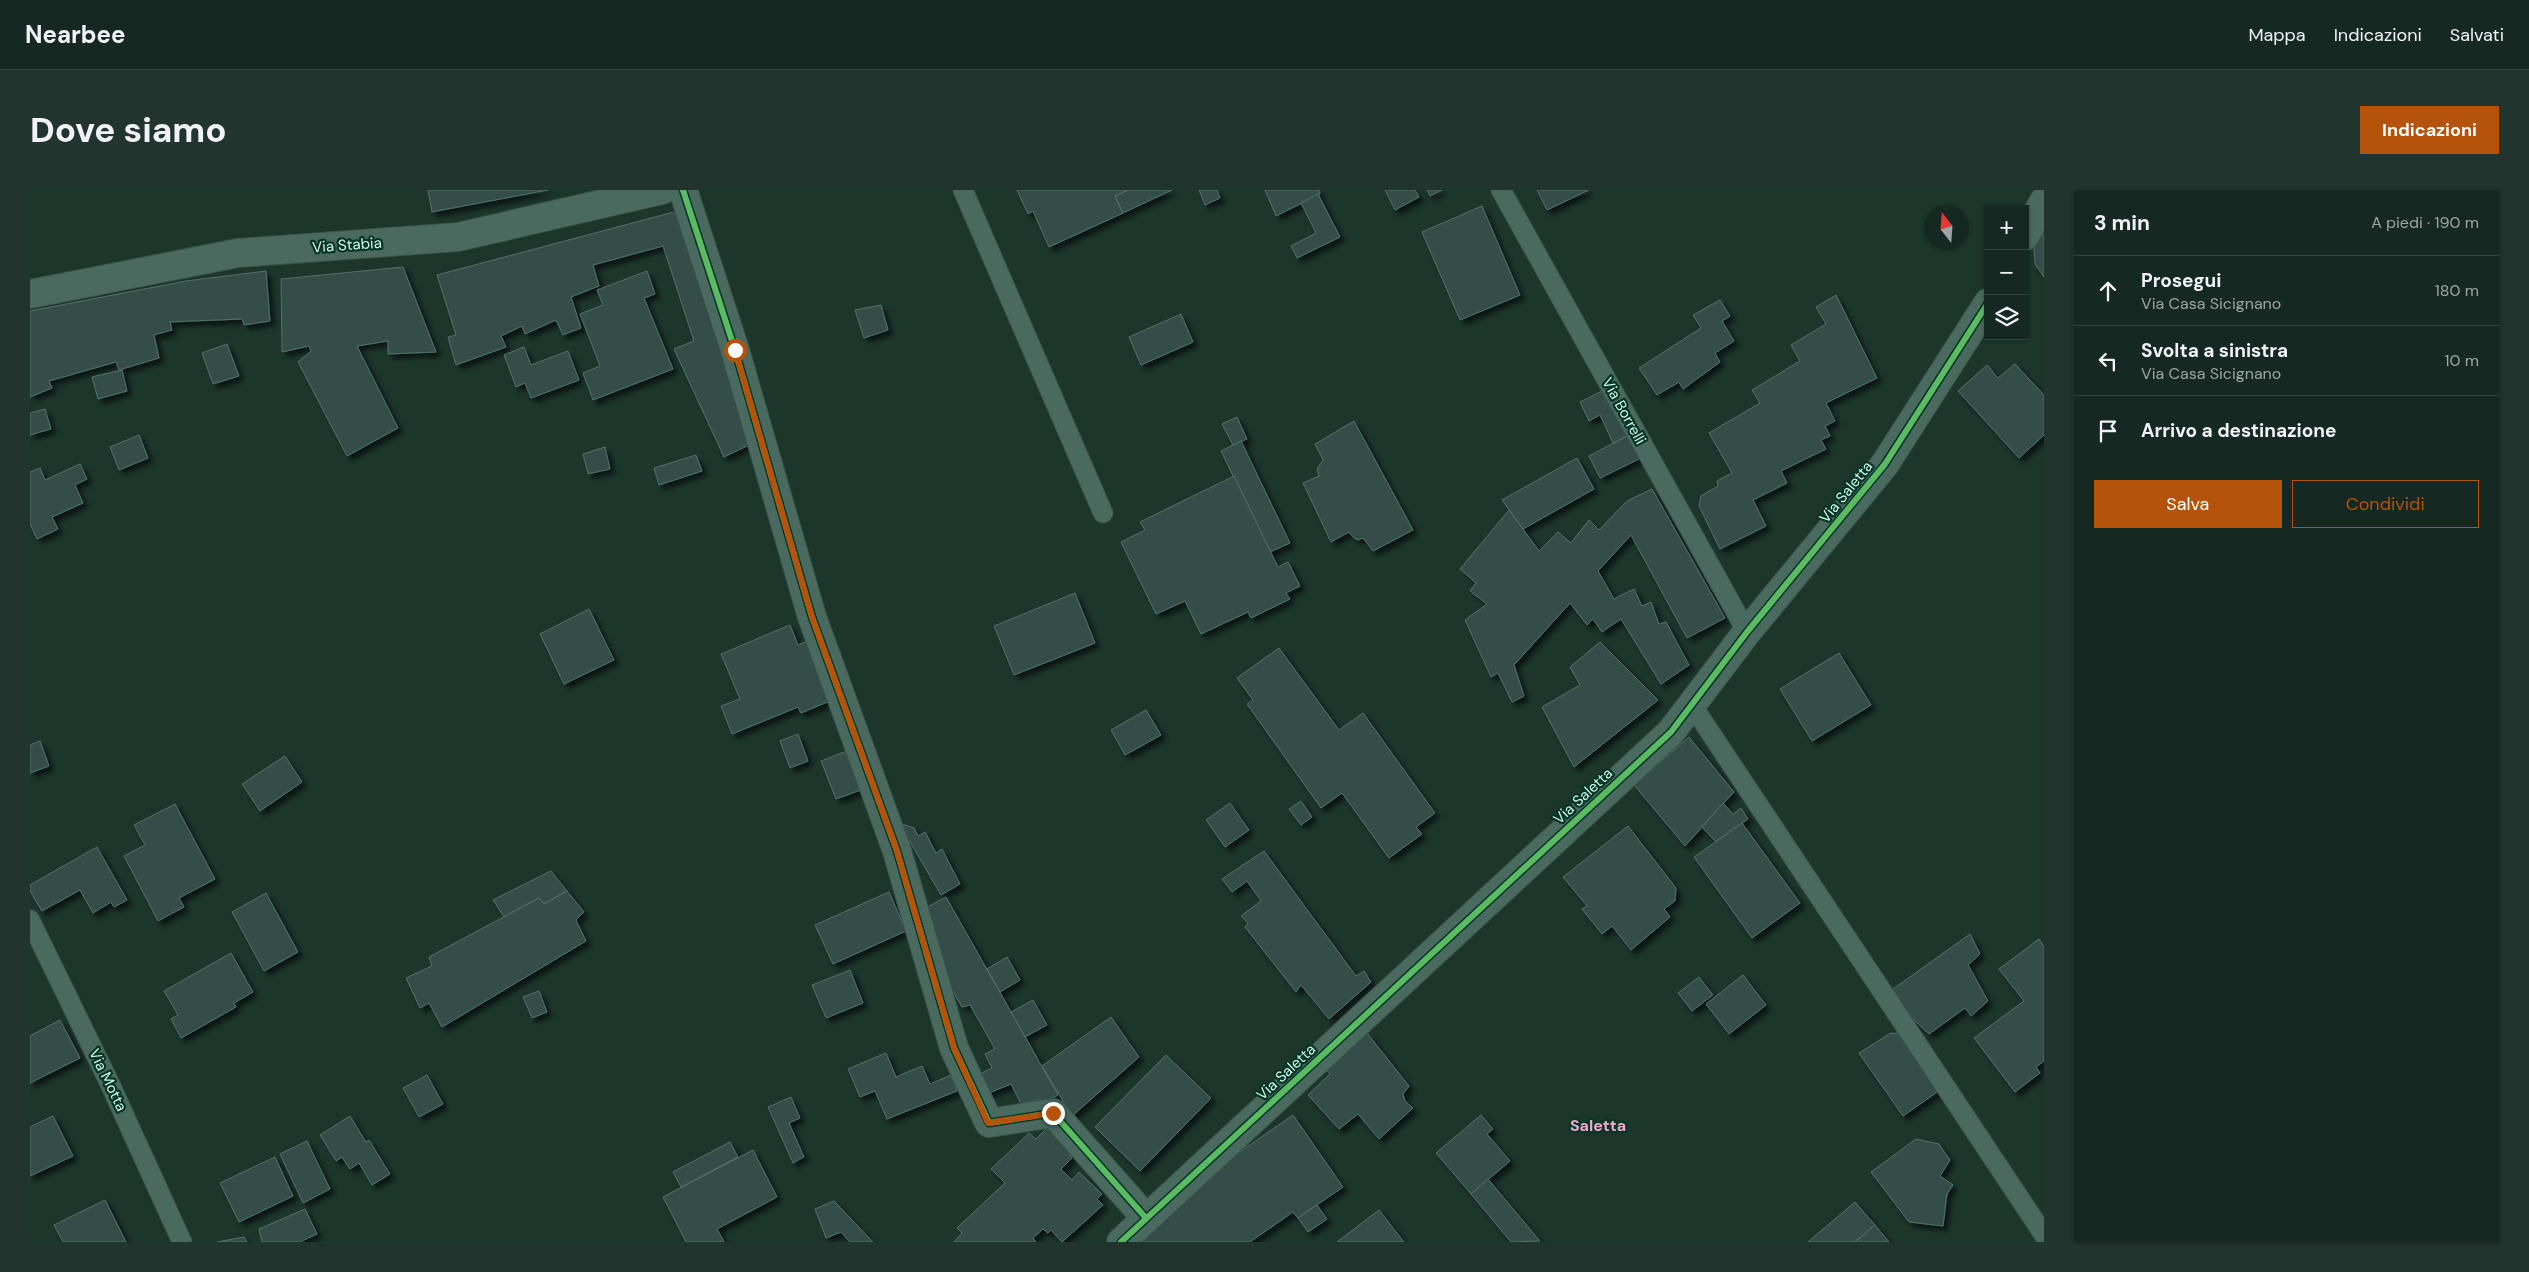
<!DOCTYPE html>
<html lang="it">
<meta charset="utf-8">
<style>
body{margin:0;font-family:"DM Sans",sans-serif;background:#22342e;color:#f1f3f6}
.controls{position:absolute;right:15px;top:15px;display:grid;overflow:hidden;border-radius:0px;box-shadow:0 1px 4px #0004}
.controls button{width:45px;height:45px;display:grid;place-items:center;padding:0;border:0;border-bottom:1px solid #34443f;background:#152821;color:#f1f3f6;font:25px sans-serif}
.compass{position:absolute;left:1894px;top:15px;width:45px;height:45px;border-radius:50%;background:#152821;box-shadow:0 1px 4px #0004;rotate:343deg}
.stop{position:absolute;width:15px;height:15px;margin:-11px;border:4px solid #b45309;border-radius:50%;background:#fff}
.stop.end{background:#b45309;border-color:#fff;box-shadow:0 1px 5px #0008}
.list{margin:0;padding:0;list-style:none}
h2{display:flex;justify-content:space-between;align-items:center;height:65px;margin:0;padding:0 20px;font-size:21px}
h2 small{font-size:16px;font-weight:400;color:#9da6a5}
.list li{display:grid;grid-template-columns:32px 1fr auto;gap:15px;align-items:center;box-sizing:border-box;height:70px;padding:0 20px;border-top:1px solid #34443f}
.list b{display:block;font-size:19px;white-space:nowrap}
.list p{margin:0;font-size:16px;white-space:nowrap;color:#9da6a5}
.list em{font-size:16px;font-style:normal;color:#9da6a5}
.actions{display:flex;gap:10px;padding:15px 20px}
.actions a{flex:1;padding:11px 0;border:1px solid #b45309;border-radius:0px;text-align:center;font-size:18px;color:#b45309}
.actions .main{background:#b45309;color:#fff}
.icon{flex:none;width:28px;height:28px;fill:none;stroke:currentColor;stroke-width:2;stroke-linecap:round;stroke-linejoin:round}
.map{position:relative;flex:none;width:2014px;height:1052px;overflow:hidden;border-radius:0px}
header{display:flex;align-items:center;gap:30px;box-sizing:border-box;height:70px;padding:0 25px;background:#152821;border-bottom:1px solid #34443f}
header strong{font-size:24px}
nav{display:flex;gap:28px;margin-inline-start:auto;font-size:18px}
.intro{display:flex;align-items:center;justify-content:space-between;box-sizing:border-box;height:120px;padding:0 30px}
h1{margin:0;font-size:35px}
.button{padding:12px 22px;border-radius:0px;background:#b45309;color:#fff;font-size:18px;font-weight:700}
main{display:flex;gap:30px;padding:0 30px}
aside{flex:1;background:#152821;border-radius:0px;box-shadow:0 1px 4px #0004}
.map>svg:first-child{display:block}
.building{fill:#364e49;stroke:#52716b;filter:url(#shadow)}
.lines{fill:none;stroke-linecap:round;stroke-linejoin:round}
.service-casing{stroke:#3b5148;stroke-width:21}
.minor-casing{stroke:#3b5148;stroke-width:30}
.tertiary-casing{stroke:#3b5148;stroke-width:30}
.secondary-casing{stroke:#3b5148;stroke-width:30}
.service{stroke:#4a6a5f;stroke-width:19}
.minor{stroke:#4a6a5f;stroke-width:28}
.tertiary{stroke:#4a6a5f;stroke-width:28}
.secondary{stroke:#4a6a5f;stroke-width:28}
.cycleway-casing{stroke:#053526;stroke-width:9}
.cycleway{stroke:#5cba63;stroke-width:6}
.route{stroke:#b45309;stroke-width:6}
.labels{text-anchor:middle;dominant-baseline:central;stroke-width:4.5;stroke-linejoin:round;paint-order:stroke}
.street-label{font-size:15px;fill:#cff7e5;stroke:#053526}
.neighbourhood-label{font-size:16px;font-weight:bold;fill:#f2a8cf;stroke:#053526}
</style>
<header>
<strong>Nearbee</strong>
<nav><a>Mappa</a><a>Indicazioni</a><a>Salvati</a></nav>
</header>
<div class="intro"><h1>Dove siamo</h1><a class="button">Indicazioni</a></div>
<main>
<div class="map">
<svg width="2014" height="1052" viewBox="0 0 2014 1052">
<defs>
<filter id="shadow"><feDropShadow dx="4.5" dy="4.5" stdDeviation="2.5" flood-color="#0009"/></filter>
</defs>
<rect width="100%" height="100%" fill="#1c362c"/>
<g class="building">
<path d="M 398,0 L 518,0 L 402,22 Z"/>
<path d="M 987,0 L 1098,0 L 1085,6 L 1093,23 L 1019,57 L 1003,21 L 998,24 Z"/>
<path d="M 1098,0 L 1142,0 L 1093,23 L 1085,6 Z"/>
<path d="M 1169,0 L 1187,0 L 1190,8 L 1175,15 Z"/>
<path d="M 1235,0 L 1289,0 L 1290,4 L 1246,26 Z"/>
<path d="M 1355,0 L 1385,0 L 1389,7 L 1365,20 Z"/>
<path d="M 1397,0 L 1412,0 L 1400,6 Z"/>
<path d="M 1507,0 L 1559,0 L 1517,20 Z"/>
<path d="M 1288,4 L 1310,47 L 1267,68 L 1261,56 L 1286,43 L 1271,13 Z"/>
<path d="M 1452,16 L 1490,105 L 1430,130 L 1392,42 Z"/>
<path d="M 655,19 L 723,253 L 694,267 L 644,159 L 664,151 L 633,56 L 563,75 L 569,96 L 541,107 L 551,138 L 533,145 L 526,130 L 495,144 L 492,136 L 471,146 L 476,157 L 426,175 L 418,147 L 426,145 L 407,85 Z"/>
<path d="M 2014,39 L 2014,87 L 2005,74 L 2004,57 Z"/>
<path d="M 373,77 L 406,162 L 358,164 L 358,151 L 327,156 L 368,238 L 317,266 L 268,172 L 281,161 L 279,156 L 252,162 L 251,89 Z"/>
<path d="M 236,81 L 240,131 L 214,135 L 212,129 L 140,132 L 142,140 L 124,145 L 129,168 L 89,180 L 86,172 L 19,191 L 22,198 L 0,207 L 0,121 L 156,91 Z"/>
<path d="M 617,81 L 625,104 L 614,108 L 643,179 L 563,210 L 553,183 L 570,176 L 550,124 L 573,115 L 567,100 Z"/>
<path d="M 1806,105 L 1847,188 L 1796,213 L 1805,231 L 1795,236 L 1800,246 L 1791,250 L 1796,259 L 1751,281 L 1757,293 L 1723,310 L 1736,336 L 1690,359 L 1669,316 L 1671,306 L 1688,296 L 1687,291 L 1702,283 L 1679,243 L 1730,213 L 1722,200 L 1770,171 L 1761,155 L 1796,134 L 1786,117 Z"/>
<path d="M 1690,110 L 1700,126 L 1692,131 L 1704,151 L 1685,163 L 1690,172 L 1653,199 L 1649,192 L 1627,205 L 1609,178 L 1671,138 L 1663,125 Z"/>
<path d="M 851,115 L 858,140 L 834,148 L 825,120 Z"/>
<path d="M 1151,124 L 1163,152 L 1111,175 L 1099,147 Z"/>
<path d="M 197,154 L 209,186 L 183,194 L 172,163 Z"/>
<path d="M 494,157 L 501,175 L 538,161 L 549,190 L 501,208 L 495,193 L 486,197 L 474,165 Z"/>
<path d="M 1985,174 L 2014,205 L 2014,245 L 1989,268 L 1928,201 L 1957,175 L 1968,188 Z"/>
<path d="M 92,180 L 97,201 L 68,209 L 62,187 Z"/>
<path d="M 1574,200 L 1597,246 L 1583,253 L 1570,225 L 1559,231 L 1550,212 Z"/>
<path d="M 15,219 L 21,239 L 0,245 L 0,223 Z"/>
<path d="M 1207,227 L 1217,249 L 1203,255 L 1192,234 Z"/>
<path d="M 1324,231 L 1383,340 L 1343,361 L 1333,348 L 1328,350 L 1324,348 L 1319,342 L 1301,352 L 1273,293 L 1289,286 L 1287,279 L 1293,270 L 1285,254 Z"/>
<path d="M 109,245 L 118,268 L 89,280 L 80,257 Z"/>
<path d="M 1599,245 L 1611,268 L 1570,288 L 1559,266 Z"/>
<path d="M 1211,251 L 1260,353 L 1240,362 L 1191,261 Z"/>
<path d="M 575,257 L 580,279 L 558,284 L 553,264 Z"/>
<path d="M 666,265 L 672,281 L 629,295 L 624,278 Z"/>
<path d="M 1547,268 L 1564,299 L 1493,339 L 1472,310 Z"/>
<path d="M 50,274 L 57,289 L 45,295 L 53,313 L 22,327 L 28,339 L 7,349 L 0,334 L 0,282 L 10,278 L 15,290 Z"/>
<path d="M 1204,286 L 1248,377 L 1258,372 L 1270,396 L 1256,403 L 1260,409 L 1221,428 L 1218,422 L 1171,444 L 1155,411 L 1126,424 L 1091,352 L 1115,340 L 1110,332 Z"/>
<path d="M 1622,299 L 1695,428 L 1657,448 L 1601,345 L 1568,381 L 1584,409 L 1604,399 L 1612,416 L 1621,412 L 1629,434 L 1636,432 L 1659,475 L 1631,494 L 1591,429 L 1572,442 L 1563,429 L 1557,435 L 1540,413 L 1484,475 L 1494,506 L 1482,512 L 1468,483 L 1461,487 L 1435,430 L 1457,414 L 1440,401 L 1446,393 L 1430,379 L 1479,320 L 1509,361 L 1528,342 L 1541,353 L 1559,330 L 1569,340 L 1597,311 Z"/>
<path d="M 1045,403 L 1065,453 L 984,485 L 964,436 Z"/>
<path d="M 559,419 L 584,470 L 534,494 L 510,444 Z"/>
<path d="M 760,435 L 768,455 L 782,449 L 807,508 L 771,523 L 768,517 L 702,544 L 691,516 L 710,509 L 691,464 Z"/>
<path d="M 1570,452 L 1628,510 L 1544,577 L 1512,517 L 1550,495 L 1540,477 Z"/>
<path d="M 1249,458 L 1309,540 L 1333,523 L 1405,623 L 1386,637 L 1392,644 L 1359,668 L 1312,603 L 1291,618 L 1217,514 L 1223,510 L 1207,488 Z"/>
<path d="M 1809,463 L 1841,515 L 1782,551 L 1750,499 Z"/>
<path d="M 1116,520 L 1131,545 L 1095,565 L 1081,540 Z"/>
<path d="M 768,544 L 778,571 L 760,578 L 750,551 Z"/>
<path d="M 1659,547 L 1704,602 L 1655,656 L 1604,595 Z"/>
<path d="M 10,551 L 19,576 L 0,583 L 0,555 Z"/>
<path d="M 819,560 L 834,599 L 806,609 L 791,571 Z"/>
<path d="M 255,566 L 272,592 L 230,621 L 212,594 Z"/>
<path d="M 1271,611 L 1282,627 L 1271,635 L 1259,619 Z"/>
<path d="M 1200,613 L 1219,640 L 1195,657 L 1176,630 Z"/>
<path d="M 1693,613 L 1703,624 L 1711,618 L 1718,629 L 1686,652 L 1672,637 Z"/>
<path d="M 145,614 L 185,689 L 149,708 L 154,717 L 128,731 L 94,666 L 115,655 L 104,635 Z"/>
<path d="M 869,633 L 884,638 L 888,646 L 895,642 L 906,663 L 912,659 L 930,694 L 911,705 Z"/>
<path d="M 1712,633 L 1770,713 L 1722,748 L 1664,667 Z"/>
<path d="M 1598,636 L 1646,698 L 1645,711 L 1634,719 L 1640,727 L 1601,760 L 1582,736 L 1572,744 L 1552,719 L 1557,716 L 1533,687 Z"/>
<path d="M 67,657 L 97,710 L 84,717 L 81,712 L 63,723 L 50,700 L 12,721 L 0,701 L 0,695 Z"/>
<path d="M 1234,661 L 1326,786 L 1334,781 L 1341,792 L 1299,829 L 1271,795 L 1266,802 L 1215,737 L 1218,733 L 1211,726 L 1231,711 L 1217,691 L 1202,702 L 1192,689 Z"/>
<path d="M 521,681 L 537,701 L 514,714 L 509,708 L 474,727 L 463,710 Z"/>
<path d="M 537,701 L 554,722 L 546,730 L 556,751 L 412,837 L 399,813 L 390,818 L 376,788 L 402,776 L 399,767 L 509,708 L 514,714 Z"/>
<path d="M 859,702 L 876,741 L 803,774 L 785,735 Z"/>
<path d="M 236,703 L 268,762 L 234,781 L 202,722 Z"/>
<path d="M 916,707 L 1028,905 L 1010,916 L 1007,909 L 992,916 L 981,894 L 954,905 L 944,887 L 962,878 L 955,864 L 965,859 L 940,815 L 932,817 L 915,788 L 894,719 Z"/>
<path d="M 1940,744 L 1950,764 L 1938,775 L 1958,811 L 1941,826 L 1935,818 L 1899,844 L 1856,804 Z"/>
<path d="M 2009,749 L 2014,757 L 2014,871 L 2006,877 L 2010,883 L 1985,902 L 1944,848 L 1994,811 L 1969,779 Z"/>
<path d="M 201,763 L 223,802 L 204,813 L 206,817 L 151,848 L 141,829 L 148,825 L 134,801 Z"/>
<path d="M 977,767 L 990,790 L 970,802 L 957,779 Z"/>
<path d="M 820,780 L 833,813 L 796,828 L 782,795 Z"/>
<path d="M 1713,785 L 1736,815 L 1699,844 L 1676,814 Z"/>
<path d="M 1669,787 L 1683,805 L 1662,821 L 1648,803 Z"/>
<path d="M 509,801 L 517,822 L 502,828 L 493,807 Z"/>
<path d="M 1003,810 L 1017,835 L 995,847 L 981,822 Z"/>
<path d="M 1081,827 L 1109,867 L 1042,926 L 1012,876 Z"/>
<path d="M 30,830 L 50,868 L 0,893 L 0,846 Z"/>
<path d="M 1337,843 L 1379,896 L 1373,904 L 1375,911 L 1383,918 L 1349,949 L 1328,924 L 1309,939 L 1278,905 L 1300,884 L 1294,877 Z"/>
<path d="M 1861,843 L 1871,844 L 1910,900 L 1873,926 L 1829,863 Z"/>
<path d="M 856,863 L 866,887 L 892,876 L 900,894 L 921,885 L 927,901 L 857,929 L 845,901 L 830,907 L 818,879 Z"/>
<path d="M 1136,865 L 1181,908 L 1110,981 L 1065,937 Z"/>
<path d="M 397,885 L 413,914 L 389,927 L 373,898 Z"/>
<path d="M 761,907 L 770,928 L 759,933 L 774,967 L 763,973 L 738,917 Z"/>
<path d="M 1263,925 L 1313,997 L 1268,1028 L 1263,1022 L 1220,1052 L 1110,1052 L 1168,991 Z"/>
<path d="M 1451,925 L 1463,939 L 1457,944 L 1480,971 L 1441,1004 L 1406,963 Z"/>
<path d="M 23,926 L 43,966 L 0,986 L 0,937 Z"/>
<path d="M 320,926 L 336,952 L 339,950 L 360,984 L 342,995 L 329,973 L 320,979 L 312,967 L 306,971 L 290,945 Z"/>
<path d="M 1019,936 L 1033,951 L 1042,968 L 1031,979 L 1042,990 L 1049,982 L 1072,1004 L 1067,1009 L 1073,1015 L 1032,1052 L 1021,1040 L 1018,1043 L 1013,1039 L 1003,1048 L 1006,1052 L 924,1052 L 932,1043 L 927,1038 L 975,993 L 961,979 L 999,943 L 1006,949 Z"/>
<path d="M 1886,949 L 1909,954 L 1920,970 L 1910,986 L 1923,995 L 1917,1004 L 1913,1036 L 1879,1032 L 1841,982 Z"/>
<path d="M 277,951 L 300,999 L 273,1013 L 250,964 Z"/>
<path d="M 700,952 L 708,967 L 651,997 L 643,982 Z"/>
<path d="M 723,960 L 747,1007 L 687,1039 L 694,1052 L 656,1052 L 633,1007 Z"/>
<path d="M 245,967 L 263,1006 L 209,1032 L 190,993 Z"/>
<path d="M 1458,989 L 1510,1051 L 1481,1052 L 1441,1004 Z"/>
<path d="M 75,1010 L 96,1052 L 33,1052 L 24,1035 Z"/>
<path d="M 804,1011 L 843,1052 L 820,1052 L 811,1042 L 796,1048 L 785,1019 Z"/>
<path d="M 1825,1012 L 1845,1035 L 1825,1052 L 1778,1052 Z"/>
<path d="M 1287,1015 L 1297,1029 L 1278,1042 L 1268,1028 Z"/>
<path d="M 275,1019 L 287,1044 L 270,1052 L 232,1052 L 229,1039 Z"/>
<path d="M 1349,1020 L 1374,1052 L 1307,1052 Z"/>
<path d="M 1845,1035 L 1859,1052 L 1825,1052 Z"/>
<path d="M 214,1047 L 217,1052 L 187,1052 Z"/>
</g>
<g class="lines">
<g class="service-casing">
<g id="service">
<path d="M 933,0 L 1073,323"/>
<path d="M 1471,0 L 1717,442"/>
<path d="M 1662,515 L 2014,1045"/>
<path d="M 0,730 L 80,894 L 152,1052"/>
</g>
</g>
<g class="minor-casing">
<path id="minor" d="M 653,0 L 705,160 L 782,427 L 867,661 L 924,858 L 959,933 L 1023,923 L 1116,1028"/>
</g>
<g class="tertiary-casing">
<g id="tertiary">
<path d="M 1995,46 L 2014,11"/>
<path d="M 1091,1052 L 1641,542 L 1717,442 L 1855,274 L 1958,113"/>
</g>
</g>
<g class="secondary-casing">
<path id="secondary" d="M 0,104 L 208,63 L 428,47 L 632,0"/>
</g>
<use href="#service" class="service"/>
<use href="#minor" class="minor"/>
<use href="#tertiary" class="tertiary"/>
<use href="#secondary" class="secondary"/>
<g class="cycleway-casing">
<g id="cycleway">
<path d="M 653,0 L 705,160 L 782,427 L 867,661 L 924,858 L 959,933 L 1023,923 L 1116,1028"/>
<path d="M 1091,1052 L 1641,542 L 1717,442 L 1855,274 L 1958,113"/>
</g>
</g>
<use href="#cycleway" class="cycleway"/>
</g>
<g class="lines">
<path class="route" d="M 705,160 L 782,427 L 867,661 L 924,858 L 958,933 L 1023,923"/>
</g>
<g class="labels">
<g class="street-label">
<text transform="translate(317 55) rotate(-4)">Via Stabia</text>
<text transform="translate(1594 221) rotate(61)">Via Borrelli</text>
<text transform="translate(1816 302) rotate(-51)">Via Saletta</text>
<text transform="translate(1553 606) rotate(-43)">Via Saletta</text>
<text transform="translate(1256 882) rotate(-43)">Via Saletta</text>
<text transform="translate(78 890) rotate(64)">Via Motta</text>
</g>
<g class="neighbourhood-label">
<text x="1568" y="935">Saletta</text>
</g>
</g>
</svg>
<div class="controls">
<button>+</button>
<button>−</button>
<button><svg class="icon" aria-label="layers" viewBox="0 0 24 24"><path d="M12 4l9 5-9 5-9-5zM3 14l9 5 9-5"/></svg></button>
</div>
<svg class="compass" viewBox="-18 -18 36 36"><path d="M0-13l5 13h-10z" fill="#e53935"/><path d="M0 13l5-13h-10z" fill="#9da6a5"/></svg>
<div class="stop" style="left:705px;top:160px"></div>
<div class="stop end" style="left:1023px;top:923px"></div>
</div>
<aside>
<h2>3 min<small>A piedi · 190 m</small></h2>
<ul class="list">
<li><svg class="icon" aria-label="ahead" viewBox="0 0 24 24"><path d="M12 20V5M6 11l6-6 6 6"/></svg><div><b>Prosegui</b><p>Via Casa Sicignano</p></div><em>180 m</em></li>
<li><svg class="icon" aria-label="left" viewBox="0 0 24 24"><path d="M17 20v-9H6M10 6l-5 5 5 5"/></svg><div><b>Svolta a sinistra</b><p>Via Casa Sicignano</p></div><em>10 m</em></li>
<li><svg class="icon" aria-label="arrive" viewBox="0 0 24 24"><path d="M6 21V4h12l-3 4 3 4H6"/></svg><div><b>Arrivo a destinazione</b></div></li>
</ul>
<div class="actions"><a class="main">Salva</a><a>Condividi</a></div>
</aside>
</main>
